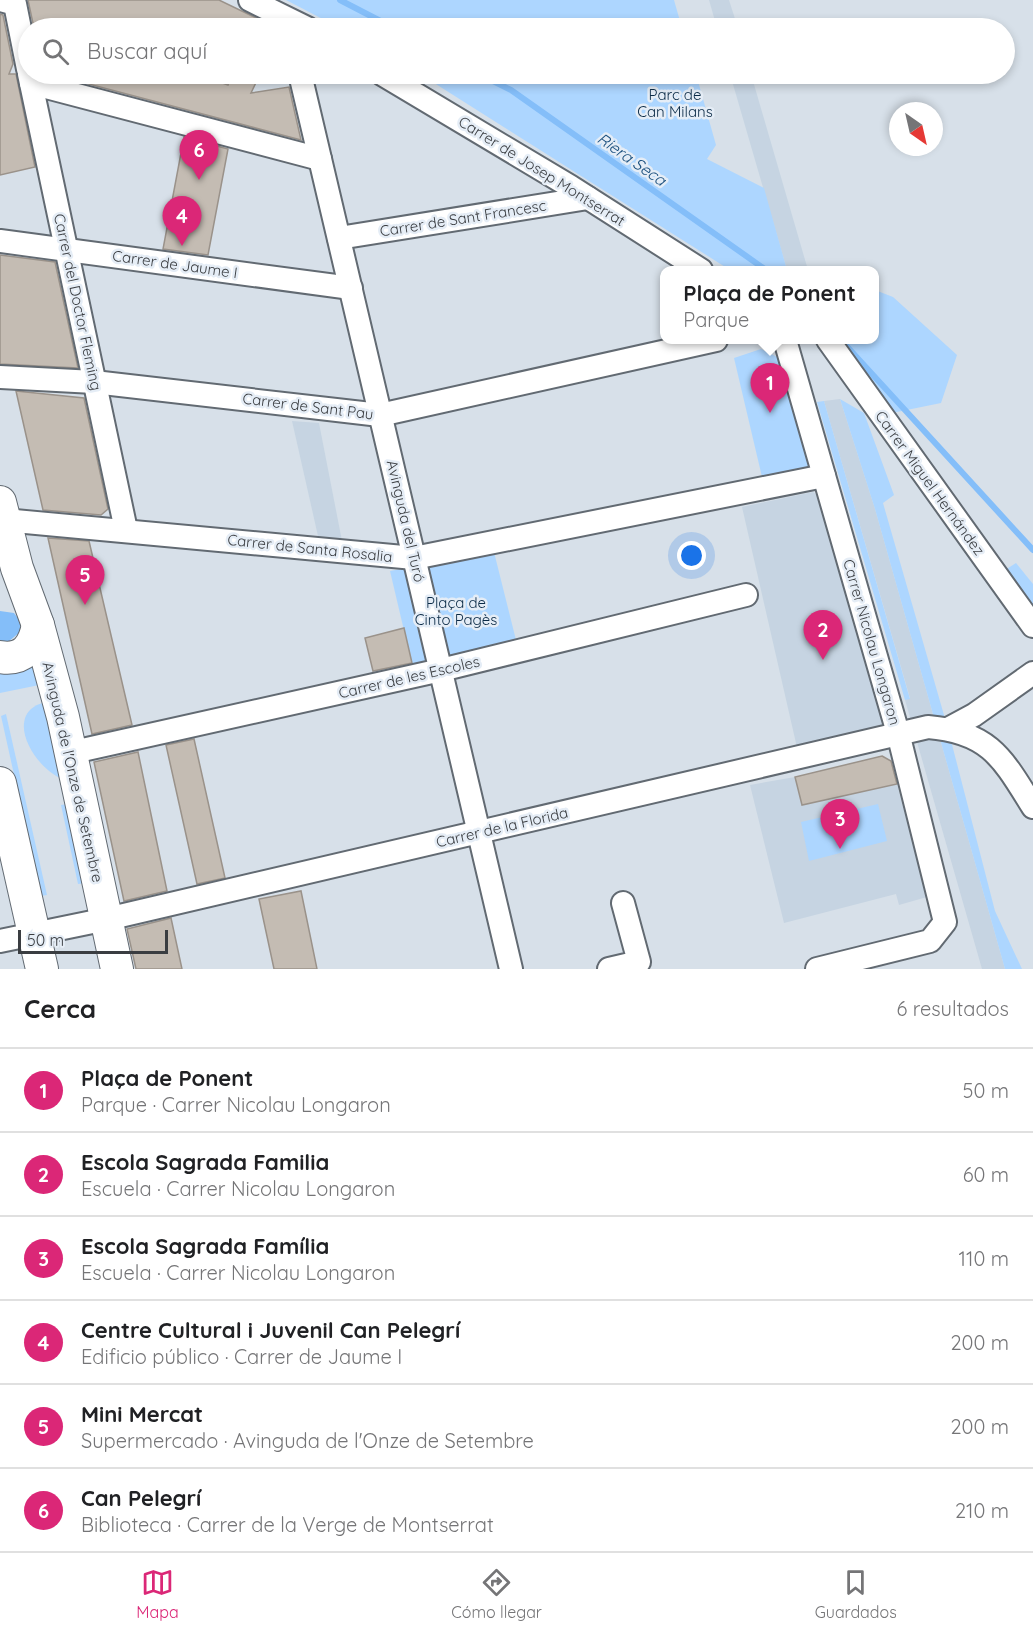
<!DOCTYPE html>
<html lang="es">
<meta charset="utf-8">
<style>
body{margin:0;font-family:Quicksand,sans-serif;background:#f6f6f6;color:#202124}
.compass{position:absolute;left:889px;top:102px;width:54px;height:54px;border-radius:50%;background:#fff;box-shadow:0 3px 9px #0003;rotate:146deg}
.scale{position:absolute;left:18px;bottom:15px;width:150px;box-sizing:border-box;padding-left:6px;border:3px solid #3a3d41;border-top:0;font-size:16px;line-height:21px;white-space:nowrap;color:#3a3d41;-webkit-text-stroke:4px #e5edf6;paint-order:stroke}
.you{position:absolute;left:692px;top:556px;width:21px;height:21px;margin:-15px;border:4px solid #fff;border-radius:50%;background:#1a73e8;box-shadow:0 0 0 9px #1a73e833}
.badge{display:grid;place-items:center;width:39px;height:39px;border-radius:50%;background:#db2777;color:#fff;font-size:20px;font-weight:700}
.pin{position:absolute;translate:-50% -50px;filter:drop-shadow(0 2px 3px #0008)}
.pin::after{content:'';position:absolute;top:32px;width:21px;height:18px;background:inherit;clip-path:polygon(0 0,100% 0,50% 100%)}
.popup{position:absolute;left:660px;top:266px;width:219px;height:78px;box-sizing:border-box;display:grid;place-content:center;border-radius:12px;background:#fff;filter:drop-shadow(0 2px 4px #0005);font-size:20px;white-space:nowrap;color:#757577}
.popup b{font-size:22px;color:#202124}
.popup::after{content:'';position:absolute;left:50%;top:100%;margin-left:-12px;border:12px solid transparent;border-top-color:#fff}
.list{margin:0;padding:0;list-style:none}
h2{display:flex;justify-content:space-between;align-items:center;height:78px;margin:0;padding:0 24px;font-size:26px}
h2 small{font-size:20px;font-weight:400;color:#757577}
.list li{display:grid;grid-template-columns:39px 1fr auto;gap:18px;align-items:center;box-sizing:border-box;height:84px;padding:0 24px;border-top:2px solid #e0e0e0}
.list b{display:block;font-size:22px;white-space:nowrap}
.list p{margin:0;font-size:20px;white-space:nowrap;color:#757577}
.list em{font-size:20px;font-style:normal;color:#757577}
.icon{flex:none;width:33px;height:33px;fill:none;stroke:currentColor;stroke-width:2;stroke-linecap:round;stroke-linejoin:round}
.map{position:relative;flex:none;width:1033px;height:969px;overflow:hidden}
.search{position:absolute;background:#fff;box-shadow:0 3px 9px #0003;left:18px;right:18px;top:18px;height:66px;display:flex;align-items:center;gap:15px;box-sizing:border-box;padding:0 21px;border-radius:33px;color:#757577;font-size:22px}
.sheet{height:582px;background:#fff}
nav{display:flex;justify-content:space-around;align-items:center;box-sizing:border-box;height:84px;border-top:2px solid #e0e0e0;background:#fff;font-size:16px;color:#757577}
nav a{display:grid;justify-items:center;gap:3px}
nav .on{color:#db2777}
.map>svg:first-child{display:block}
.built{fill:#c6d4e2}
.green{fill:#add6ff}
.water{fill:#84bef9}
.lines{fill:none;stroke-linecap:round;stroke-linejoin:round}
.stream{stroke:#84bef9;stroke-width:6}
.building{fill:#c4bcb3;stroke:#9a928a;stroke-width:1.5}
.street-casing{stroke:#626a72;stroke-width:26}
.secondary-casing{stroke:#626a72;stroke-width:34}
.street{stroke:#fff;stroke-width:22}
.secondary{stroke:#fff;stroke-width:32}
.labels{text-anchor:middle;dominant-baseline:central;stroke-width:5;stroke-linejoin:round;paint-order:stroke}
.park-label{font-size:15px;fill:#0b2b47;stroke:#e5edf6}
.street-label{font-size:15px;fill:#3a3d41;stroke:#e5edf6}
.water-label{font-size:16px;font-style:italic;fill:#1a4f7e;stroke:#e5edf6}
</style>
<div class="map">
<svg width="1033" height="969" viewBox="0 0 1033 969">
<rect width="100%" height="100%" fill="#d7e0e9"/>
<g class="built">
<path d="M 709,0 L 729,0 L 738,28 L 717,28 Z"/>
<path d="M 730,74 L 751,74 L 808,270 L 787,270 Z"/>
<path d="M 840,399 L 875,509 L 1005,969 L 982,969 L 905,700 L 910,698 L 824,401 Z"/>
<path d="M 292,421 L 319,423 L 343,546 L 320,545 Z"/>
<path d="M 813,492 L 823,499 L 889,725 L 798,752 L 742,507 Z"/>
<path d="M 795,777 L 802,805 L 897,784 L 927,897 L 899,905 L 896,894 L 784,923 L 750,785 Z"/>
</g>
<g class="green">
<path d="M 286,0 L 674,0 L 682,28 L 340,28 Z"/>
<path d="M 420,74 L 696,74 L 716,145 L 707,159 L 764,188 L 787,270 L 730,270 Z"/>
<path d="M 875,290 L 893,297 L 957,355 L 941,403 L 892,413 L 832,340 L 875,340 Z"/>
<path d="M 761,349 L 777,357 L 810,468 L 762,477 L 734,358 Z"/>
<path d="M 840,399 L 864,413 L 894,495 L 883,503 L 948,729 L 995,911 L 1022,969 L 1005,969 L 875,509 Z"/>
<path d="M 824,401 L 910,699 L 905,700 L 817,402 Z"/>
<path d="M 494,552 L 518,648 L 414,673 L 390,571 Z"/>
<path d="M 1016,563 L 1033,584 L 1033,615 L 1002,572 Z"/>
<path d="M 29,667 L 37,668 L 49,683 L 0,693 L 0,674 Z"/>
<path d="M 52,701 L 62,779 C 30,765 0,707 52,701 Z"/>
<path d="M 6,714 L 47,895 L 41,896 L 1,716 Z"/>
<path d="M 68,804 L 86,883 L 78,884 L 61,805 Z"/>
<path d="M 878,804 L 887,841 L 809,861 L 801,822 Z"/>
</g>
<path class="water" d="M 0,611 L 14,613 L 20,621 L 20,632 L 8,642 L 0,641 Z"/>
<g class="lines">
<g class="stream">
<path d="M 340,0 L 394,28"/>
<path d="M 479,74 L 511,90 L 766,270"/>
<path d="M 841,340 L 1033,550"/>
</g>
</g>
<g class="building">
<path d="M 28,0 L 219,0 L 277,28 L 34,28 Z"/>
<path d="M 0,14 L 3,15 L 13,64 L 9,74 L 16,74 L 35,167 L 0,175 Z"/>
<path d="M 62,74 L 198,74 L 228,85 L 233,74 L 260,74 L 251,93 L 289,87 L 301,140 L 62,77 Z"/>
<path d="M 184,137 L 228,149 L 208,255 L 163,249 Z"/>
<path d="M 0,255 L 55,262 L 78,368 L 0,364 Z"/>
<path d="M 16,391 L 84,398 L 108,509 L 101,515 L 43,510 Z"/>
<path d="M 48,538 L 89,541 L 132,725 L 92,734 Z"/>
<path d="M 404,628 L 412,663 L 373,671 L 365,638 Z"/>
<path d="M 194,739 L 225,878 L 197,884 L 166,745 Z"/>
<path d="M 138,752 L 167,891 L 124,901 L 94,762 Z"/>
<path d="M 882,756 L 891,761 L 897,784 L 802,805 L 795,777 Z"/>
<path d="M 301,891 L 317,969 L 274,969 L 259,899 Z"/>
<path d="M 171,918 L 182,969 L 136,969 L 127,929 Z"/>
</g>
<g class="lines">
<g class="street-casing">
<g id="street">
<path d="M 1,0 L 15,4 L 28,69"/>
<path d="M 250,0 L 307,28"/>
<path d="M 29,74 L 126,530"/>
<path d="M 300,74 L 511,969"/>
<path d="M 382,74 L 571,187 L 701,270"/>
<path d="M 31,83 L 320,159"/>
<path d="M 339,238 L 588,198"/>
<path d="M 0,241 L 351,288"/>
<path d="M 785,340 L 898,733 L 945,922 L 930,941 L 817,969"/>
<path d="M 828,340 L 1033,626"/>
<path d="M 0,377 L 94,382 L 380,415 L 716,340"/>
<path d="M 4,520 L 414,558 L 824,476"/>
<path d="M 948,729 L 974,715 L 1033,673"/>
<path d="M 69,753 L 441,670 L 746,595"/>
<path d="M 0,941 L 107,919 L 928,727 C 990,732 1003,759 1033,807"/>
<path d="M 609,969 L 639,962 L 623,903"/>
</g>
</g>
<g class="secondary-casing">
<g id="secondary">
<path d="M 0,502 L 17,568 L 38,625 L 63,717 L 117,969"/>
<path d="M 0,657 C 24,661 34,646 38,625"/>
<path d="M 0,783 L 42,969"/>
</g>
</g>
<use href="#street" class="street"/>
<use href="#secondary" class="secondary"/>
</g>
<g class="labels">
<g class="park-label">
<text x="675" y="94">Parc de<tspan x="675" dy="17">Can Milans</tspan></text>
<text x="456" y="602">Plaça de<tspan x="456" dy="17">Cinto Pagès</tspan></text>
</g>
<g class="street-label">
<text transform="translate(542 171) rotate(32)">Carrer de Josep Montserrat</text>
<text transform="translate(463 218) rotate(-9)">Carrer de Sant Francesc</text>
<text transform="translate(175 264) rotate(8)">Carrer de Jaume I</text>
<text transform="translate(78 302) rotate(78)">Carrer del Doctor Fleming</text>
<text transform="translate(308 406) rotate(7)">Carrer de Sant Pau</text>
<text transform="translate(930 483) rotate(54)">Carrer Miguel Hernández</text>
<text transform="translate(406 521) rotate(77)">Avinguda del Turó</text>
<text transform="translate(310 548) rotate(6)">Carrer de Santa Rosalia</text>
<text transform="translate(872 642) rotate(74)">Carrer Nicolau Longaron</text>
<text transform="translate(409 677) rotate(-13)">Carrer de les Escoles</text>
<text transform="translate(73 772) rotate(77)">Avinguda de l'Onze de Setembre</text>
<text transform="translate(502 827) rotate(-13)">Carrer de la Florida</text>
</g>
<g class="water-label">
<text transform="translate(632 159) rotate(35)">Riera Seca</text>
</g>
</g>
</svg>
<svg class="compass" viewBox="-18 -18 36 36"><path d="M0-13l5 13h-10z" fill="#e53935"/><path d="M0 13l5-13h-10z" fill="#757577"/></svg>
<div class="scale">50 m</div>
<div class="you"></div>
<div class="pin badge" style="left:770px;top:413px">1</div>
<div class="popup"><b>Plaça de Ponent</b>Parque</div>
<div class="pin badge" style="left:823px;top:660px">2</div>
<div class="pin badge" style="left:840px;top:849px">3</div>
<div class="pin badge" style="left:182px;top:246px">4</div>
<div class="pin badge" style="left:85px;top:605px">5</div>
<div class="pin badge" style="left:199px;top:180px">6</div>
<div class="search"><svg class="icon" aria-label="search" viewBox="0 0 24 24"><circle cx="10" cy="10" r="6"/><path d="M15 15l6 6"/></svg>Buscar aquí</div>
</div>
<section class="sheet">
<h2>Cerca<small>6 resultados</small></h2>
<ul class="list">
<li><span class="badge">1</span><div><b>Plaça de Ponent</b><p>Parque · Carrer Nicolau Longaron</p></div><em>50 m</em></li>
<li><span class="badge">2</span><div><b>Escola Sagrada Familia</b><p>Escuela · Carrer Nicolau Longaron</p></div><em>60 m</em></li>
<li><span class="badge">3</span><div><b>Escola Sagrada Família</b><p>Escuela · Carrer Nicolau Longaron</p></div><em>110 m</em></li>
<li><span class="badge">4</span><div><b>Centre Cultural i Juvenil Can Pelegrí</b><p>Edificio público · Carrer de Jaume I</p></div><em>200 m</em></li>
<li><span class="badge">5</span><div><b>Mini Mercat</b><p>Supermercado · Avinguda de l'Onze de Setembre</p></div><em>200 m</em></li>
<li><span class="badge">6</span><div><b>Can Pelegrí</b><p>Biblioteca · Carrer de la Verge de Montserrat</p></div><em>210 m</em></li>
</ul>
</section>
<nav>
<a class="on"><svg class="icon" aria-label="map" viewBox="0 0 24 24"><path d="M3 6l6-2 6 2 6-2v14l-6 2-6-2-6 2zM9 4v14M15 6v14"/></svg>Mapa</a>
<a><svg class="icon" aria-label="directions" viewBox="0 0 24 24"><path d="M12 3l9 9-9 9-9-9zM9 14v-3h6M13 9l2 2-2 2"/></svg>Cómo llegar</a>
<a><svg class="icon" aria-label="saved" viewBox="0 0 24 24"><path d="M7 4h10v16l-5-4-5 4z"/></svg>Guardados</a>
</nav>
